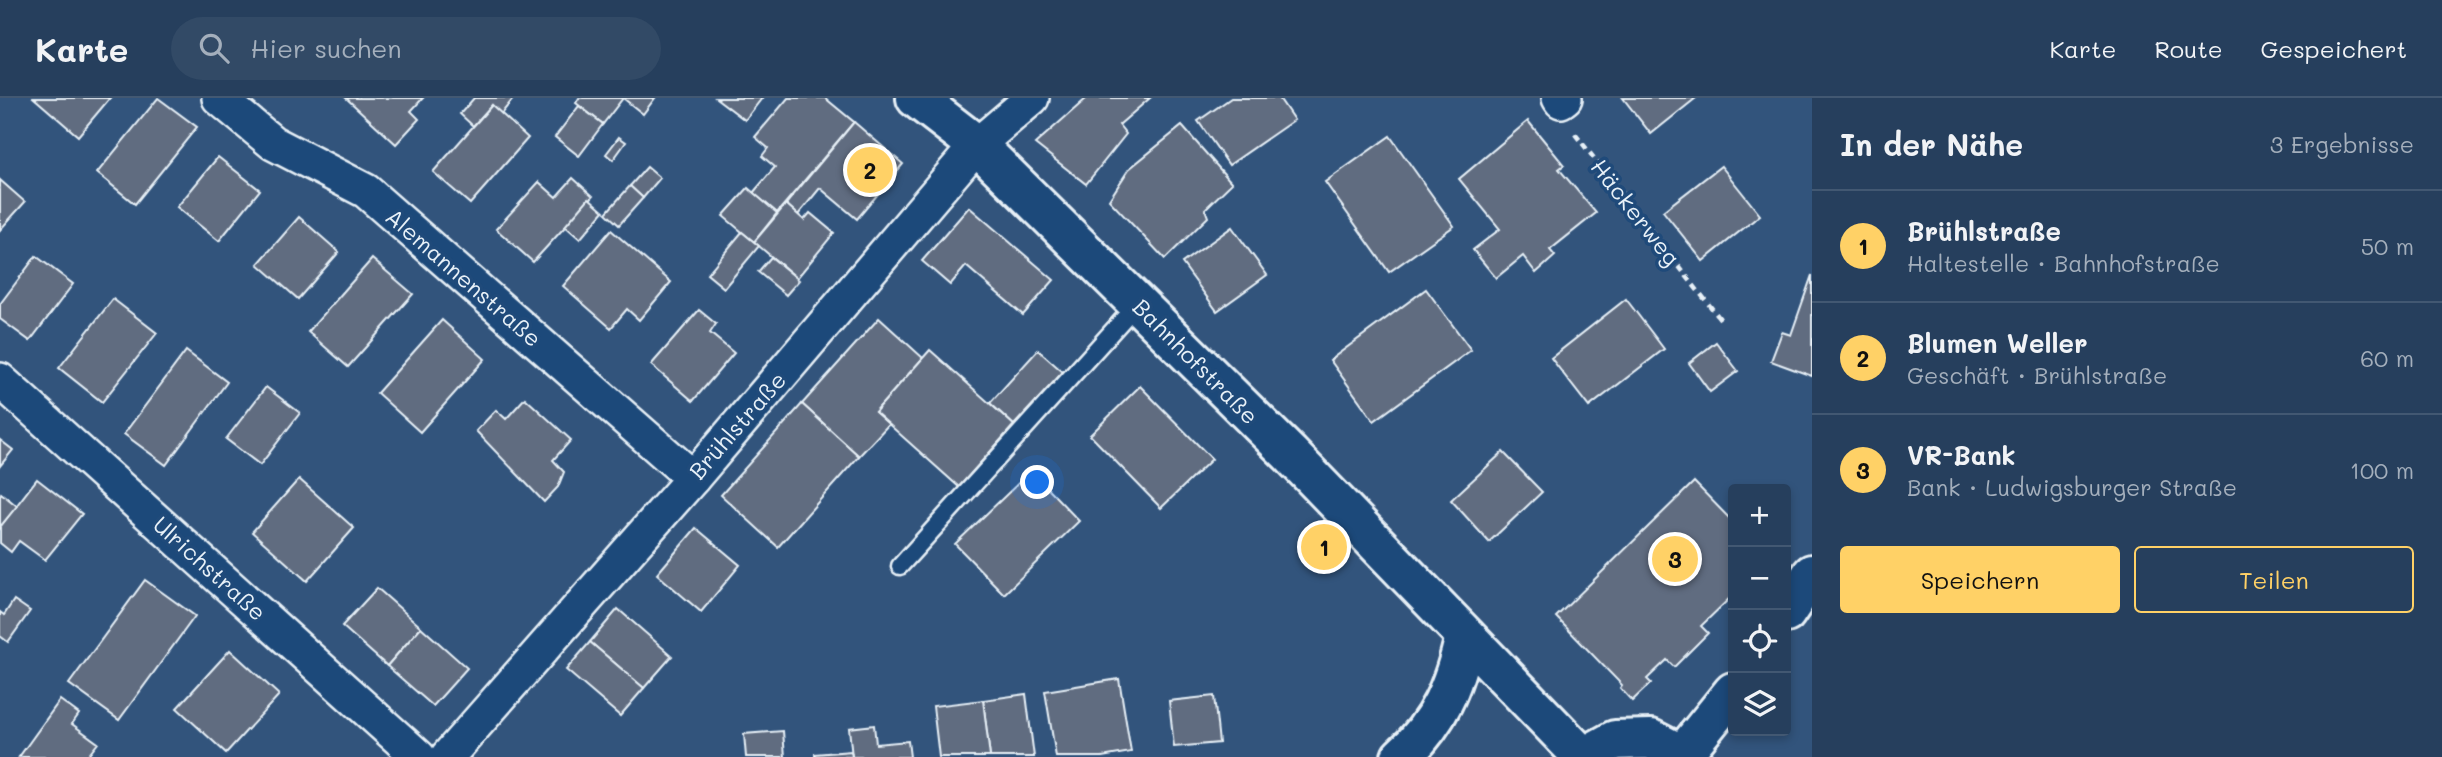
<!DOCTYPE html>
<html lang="de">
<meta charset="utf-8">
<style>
body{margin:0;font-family:Mali,sans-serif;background:#324a66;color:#f1f3f6}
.controls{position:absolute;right:21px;bottom:21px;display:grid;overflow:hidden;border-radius:7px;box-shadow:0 4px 10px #0003}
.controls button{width:63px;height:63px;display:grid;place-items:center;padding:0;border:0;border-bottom:2px solid #425872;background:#263f5d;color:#f1f3f6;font:35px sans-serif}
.you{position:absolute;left:1038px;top:385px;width:24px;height:24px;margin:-18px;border:5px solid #fff;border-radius:50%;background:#1a73e8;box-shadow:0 0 0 10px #1a73e833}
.badge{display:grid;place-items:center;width:46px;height:46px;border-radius:50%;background:#ffd166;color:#111;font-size:23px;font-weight:700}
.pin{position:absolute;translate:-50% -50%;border:4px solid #fff;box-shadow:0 2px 7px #0006}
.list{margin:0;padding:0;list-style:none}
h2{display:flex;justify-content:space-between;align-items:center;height:91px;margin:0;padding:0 28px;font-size:30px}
h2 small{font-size:23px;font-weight:400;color:#a4afbc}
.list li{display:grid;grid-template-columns:46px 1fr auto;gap:21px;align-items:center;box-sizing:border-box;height:112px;padding:0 28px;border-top:2px solid #425872}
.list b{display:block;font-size:26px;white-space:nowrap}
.list p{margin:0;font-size:23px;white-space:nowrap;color:#a4afbc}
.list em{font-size:23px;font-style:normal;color:#a4afbc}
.actions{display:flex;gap:14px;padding:21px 28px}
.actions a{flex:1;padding:16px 0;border:2px solid #ffd166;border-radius:7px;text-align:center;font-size:24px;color:#ffd166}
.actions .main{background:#ffd166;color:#111}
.icon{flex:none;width:38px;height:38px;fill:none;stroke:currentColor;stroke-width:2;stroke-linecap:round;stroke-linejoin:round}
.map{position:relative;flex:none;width:1812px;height:659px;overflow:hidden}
header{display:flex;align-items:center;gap:42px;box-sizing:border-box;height:98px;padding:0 35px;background:#263f5d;border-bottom:2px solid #425872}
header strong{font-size:33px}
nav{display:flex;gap:38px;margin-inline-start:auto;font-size:24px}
.search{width:490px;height:63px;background:#324a66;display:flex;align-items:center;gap:18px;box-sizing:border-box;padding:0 24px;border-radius:38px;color:#a4afbc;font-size:26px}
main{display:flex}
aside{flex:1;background:#263f5d}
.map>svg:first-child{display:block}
.building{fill:#606c80;stroke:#e8f1f8;stroke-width:2}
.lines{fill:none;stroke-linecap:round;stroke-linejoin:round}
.lane-casing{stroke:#e8f1f8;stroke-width:21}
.street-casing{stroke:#e8f1f8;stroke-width:38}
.secondary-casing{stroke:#e8f1f8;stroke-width:44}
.path{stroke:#e8f1f8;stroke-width:4.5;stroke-dasharray:7 5;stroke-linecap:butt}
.lane{stroke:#1f4a7a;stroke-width:16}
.street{stroke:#1f4a7a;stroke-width:33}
.secondary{stroke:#1f4a7a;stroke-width:38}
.labels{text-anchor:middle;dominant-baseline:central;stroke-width:7;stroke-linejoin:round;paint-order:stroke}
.street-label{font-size:23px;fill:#e8f1f8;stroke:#1f4a7a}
</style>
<header>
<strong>Karte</strong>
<div class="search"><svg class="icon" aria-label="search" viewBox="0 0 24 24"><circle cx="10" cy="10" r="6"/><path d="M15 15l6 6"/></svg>Hier suchen</div>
<nav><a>Karte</a><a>Route</a><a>Gespeichert</a></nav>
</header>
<main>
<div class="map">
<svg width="1812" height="659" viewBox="0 0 1812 659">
<rect width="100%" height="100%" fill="#32547c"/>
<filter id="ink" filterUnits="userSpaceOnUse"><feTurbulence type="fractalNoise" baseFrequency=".0143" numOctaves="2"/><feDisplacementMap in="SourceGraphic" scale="14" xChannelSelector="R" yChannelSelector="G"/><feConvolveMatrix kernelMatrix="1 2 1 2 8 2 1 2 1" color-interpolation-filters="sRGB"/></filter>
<g filter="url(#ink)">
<g class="building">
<path d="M 34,0 L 110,0 L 78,38 Z"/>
<path d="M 158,0 L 197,29 L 135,106 L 97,75 Z"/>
<path d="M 346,0 L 423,0 L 411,13 L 419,21 L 396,46 Z"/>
<path d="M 474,0 L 514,0 L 501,16 L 492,7 L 473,28 L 460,16 Z"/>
<path d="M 579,0 L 623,0 L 603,26 L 576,5 Z"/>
<path d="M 623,0 L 655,0 L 643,16 Z"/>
<path d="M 716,0 L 762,0 L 745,22 Z"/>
<path d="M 788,0 L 825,0 L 854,24 L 777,115 L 753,95 L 775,69 L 762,58 L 768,50 L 755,39 Z"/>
<path d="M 1087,0 L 1150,0 L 1119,27 L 1126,36 L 1086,86 L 1035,46 Z"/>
<path d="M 1231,0 L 1279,0 L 1294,22 L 1229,67 L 1198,23 Z"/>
<path d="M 1623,0 L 1696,0 L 1651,36 Z"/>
<path d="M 492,7 L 528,40 L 470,106 L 433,74 Z"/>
<path d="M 579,8 L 603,26 L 579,58 L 555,39 Z"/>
<path d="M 1528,23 L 1564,67 L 1559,71 L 1596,115 L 1550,152 L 1555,158 L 1536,175 L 1523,158 L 1496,180 L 1473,152 L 1500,131 L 1459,81 Z"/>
<path d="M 854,24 L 903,66 L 857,121 L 820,90 L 798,117 L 786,106 Z"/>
<path d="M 1182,28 L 1232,85 L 1205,111 L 1208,119 L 1165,161 L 1109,102 L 1129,71 Z"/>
<path d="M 1390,38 L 1454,128 L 1389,174 L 1325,84 Z"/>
<path d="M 619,39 L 626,44 L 613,62 L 606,56 Z"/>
<path d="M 218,59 L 260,92 L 219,143 L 177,109 Z"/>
<path d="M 1721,68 L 1760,117 L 1703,163 L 1663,113 Z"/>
<path d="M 647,69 L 660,80 L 643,100 L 630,88 Z"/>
<path d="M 573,80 L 593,98 L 533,164 L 496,131 L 539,84 L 556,99 Z"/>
<path d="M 0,82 L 25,104 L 0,132 Z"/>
<path d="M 630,88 L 643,100 L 619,127 L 606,115 Z"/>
<path d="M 748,90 L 777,115 L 754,144 L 723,118 Z"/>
<path d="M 589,100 L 604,113 L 580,141 L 565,128 Z"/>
<path d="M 786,106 L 804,122 L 810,115 L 834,135 L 797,180 L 754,144 Z"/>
<path d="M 969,109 L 1054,182 L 1023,217 L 966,168 L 950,187 L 922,163 Z"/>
<path d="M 299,119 L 339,154 L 298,201 L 258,166 Z"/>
<path d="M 1232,129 L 1267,177 L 1217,213 L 1182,165 Z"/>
<path d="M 611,132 L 671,184 L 639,222 L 627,211 L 611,230 L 563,188 Z"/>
<path d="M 742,134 L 759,148 L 724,190 L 707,176 Z"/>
<path d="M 36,158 L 73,186 L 30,243 L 0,221 L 0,206 Z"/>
<path d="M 771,159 L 799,182 L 786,197 L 758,174 Z"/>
<path d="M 372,161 L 413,196 L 348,269 L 308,234 Z"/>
<path d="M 1812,177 L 1812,278 L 1771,263 L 1782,234 L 1791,237 Z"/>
<path d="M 1426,191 L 1471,252 L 1374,323 L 1330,262 Z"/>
<path d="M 113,201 L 157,235 L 102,304 L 59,270 Z"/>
<path d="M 1626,201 L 1664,251 L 1589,309 L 1551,260 Z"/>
<path d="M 699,212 L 716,226 L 710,235 L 734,255 L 693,303 L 651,267 Z"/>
<path d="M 879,220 L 923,260 L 875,314 L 889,326 L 859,358 L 802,306 Z"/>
<path d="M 442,222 L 485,261 L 420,334 L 377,295 Z"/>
<path d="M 1716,244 L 1738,273 L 1710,294 L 1689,265 Z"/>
<path d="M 930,252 L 1014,327 L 959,389 L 875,314 Z"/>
<path d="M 1038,252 L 1063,274 L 1014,327 L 990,305 Z"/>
<path d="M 186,253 L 227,284 L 166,367 L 124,336 Z"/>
<path d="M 1140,288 L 1212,361 L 1161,410 L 1090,337 Z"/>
<path d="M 266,289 L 300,315 L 260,367 L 226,341 Z"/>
<path d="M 525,300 L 571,342 L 553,362 L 564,374 L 558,389 L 544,404 L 476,333 L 496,312 L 506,321 Z"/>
<path d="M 802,306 L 859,358 L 778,449 L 721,397 Z"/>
<path d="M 0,342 L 13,352 L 0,368 Z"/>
<path d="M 1503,354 L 1542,394 L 1489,444 L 1451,402 Z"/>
<path d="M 1031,373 L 1079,423 L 1004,496 L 955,446 Z"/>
<path d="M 37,381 L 82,416 L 45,462 L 19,443 L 11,454 L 0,445 L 0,429 Z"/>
<path d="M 299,381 L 354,430 L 307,483 L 252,434 Z"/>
<path d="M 1694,384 L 1733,424 L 1733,497 L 1701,528 L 1708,535 L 1674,569 L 1667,562 L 1647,581 L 1651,585 L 1632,603 L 1620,590 L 1622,587 L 1556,519 Z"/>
<path d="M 1,395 L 17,408 L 0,429 L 0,397 Z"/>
<path d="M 696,430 L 740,467 L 701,514 L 657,476 Z"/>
<path d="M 145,482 L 195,518 L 119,622 L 69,586 Z"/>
<path d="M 377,490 L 421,529 L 387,568 L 342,528 Z"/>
<path d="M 14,502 L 30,513 L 8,544 L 0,538 L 0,514 L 4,517 Z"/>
<path d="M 618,511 L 672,558 L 644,590 L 590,544 Z"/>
<path d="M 421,529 L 467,570 L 433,608 L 387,568 Z"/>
<path d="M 590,544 L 644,590 L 620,618 L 566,572 Z"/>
<path d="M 230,552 L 279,597 L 226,655 L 177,610 Z"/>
<path d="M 1119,581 L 1131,654 L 1102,659 L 1056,659 L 1045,593 Z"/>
<path d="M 1026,596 L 1034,659 L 990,659 L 983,602 Z"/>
<path d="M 1214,598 L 1219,645 L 1174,649 L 1169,603 Z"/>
<path d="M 60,602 L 79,616 L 72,626 L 98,645 L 87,659 L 19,659 Z"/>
<path d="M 983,602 L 990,659 L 939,659 L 933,608 Z"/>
<path d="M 874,627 L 876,646 L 908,643 L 910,659 L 852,659 L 849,630 Z"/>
<path d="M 783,633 L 785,659 L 746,659 L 744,636 Z"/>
<path d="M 851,653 L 852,659 L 815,659 L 815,656 Z"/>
</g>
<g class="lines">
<g class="lane-casing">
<path id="lane" d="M 900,468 L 1137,206"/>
</g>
<g class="street-casing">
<g id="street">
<path d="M 219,0 L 273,45 L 366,93 L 693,380"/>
<path d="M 1559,0 L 1561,3 L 1565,0"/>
<path d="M 0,282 L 419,659"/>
<path d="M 447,659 L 693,380 L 977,47 L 1032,0"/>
</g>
</g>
<g class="secondary-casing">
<g id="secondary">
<path d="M 916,0 L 977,47 L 1290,356 L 1583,659"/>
<path d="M 1786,515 L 1812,476"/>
<path d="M 1683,656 L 1733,594"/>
<path d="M 1401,659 C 1439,625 1454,587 1465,538"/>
<path d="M 1584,659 L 1615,642 L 1651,641 L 1686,659"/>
</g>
</g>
<path class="path" d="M 1575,36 L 1721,222"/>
<use href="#lane" class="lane"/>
<use href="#street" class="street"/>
<use href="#secondary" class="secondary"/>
</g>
</g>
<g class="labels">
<g class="street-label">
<text transform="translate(1636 114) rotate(52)">Häckerweg</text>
<text transform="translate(464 179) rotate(41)">Alemannenstraße</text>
<text transform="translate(1196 263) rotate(45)">Bahnhofstraße</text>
<text transform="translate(737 327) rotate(-49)">Brühlstraße</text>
<text transform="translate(210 470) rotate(42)">Ulrichstraße</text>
</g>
</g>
</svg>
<div class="controls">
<button>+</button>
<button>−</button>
<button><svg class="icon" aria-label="locate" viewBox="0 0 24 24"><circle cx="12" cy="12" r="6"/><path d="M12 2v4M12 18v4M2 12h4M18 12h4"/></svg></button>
<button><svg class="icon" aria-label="layers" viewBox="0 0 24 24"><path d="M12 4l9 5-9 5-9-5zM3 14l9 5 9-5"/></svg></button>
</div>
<div class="you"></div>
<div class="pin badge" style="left:1324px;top:449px">1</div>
<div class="pin badge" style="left:870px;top:72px">2</div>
<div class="pin badge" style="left:1675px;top:461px">3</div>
</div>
<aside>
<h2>In der Nähe<small>3 Ergebnisse</small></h2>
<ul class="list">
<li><span class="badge">1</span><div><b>Brühlstraße</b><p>Haltestelle · Bahnhofstraße</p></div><em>50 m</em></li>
<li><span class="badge">2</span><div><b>Blumen Weller</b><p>Geschäft · Brühlstraße</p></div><em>60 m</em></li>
<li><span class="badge">3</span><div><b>VR-Bank</b><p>Bank · Ludwigsburger Straße</p></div><em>100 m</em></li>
</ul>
<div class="actions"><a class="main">Speichern</a><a>Teilen</a></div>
</aside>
</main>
